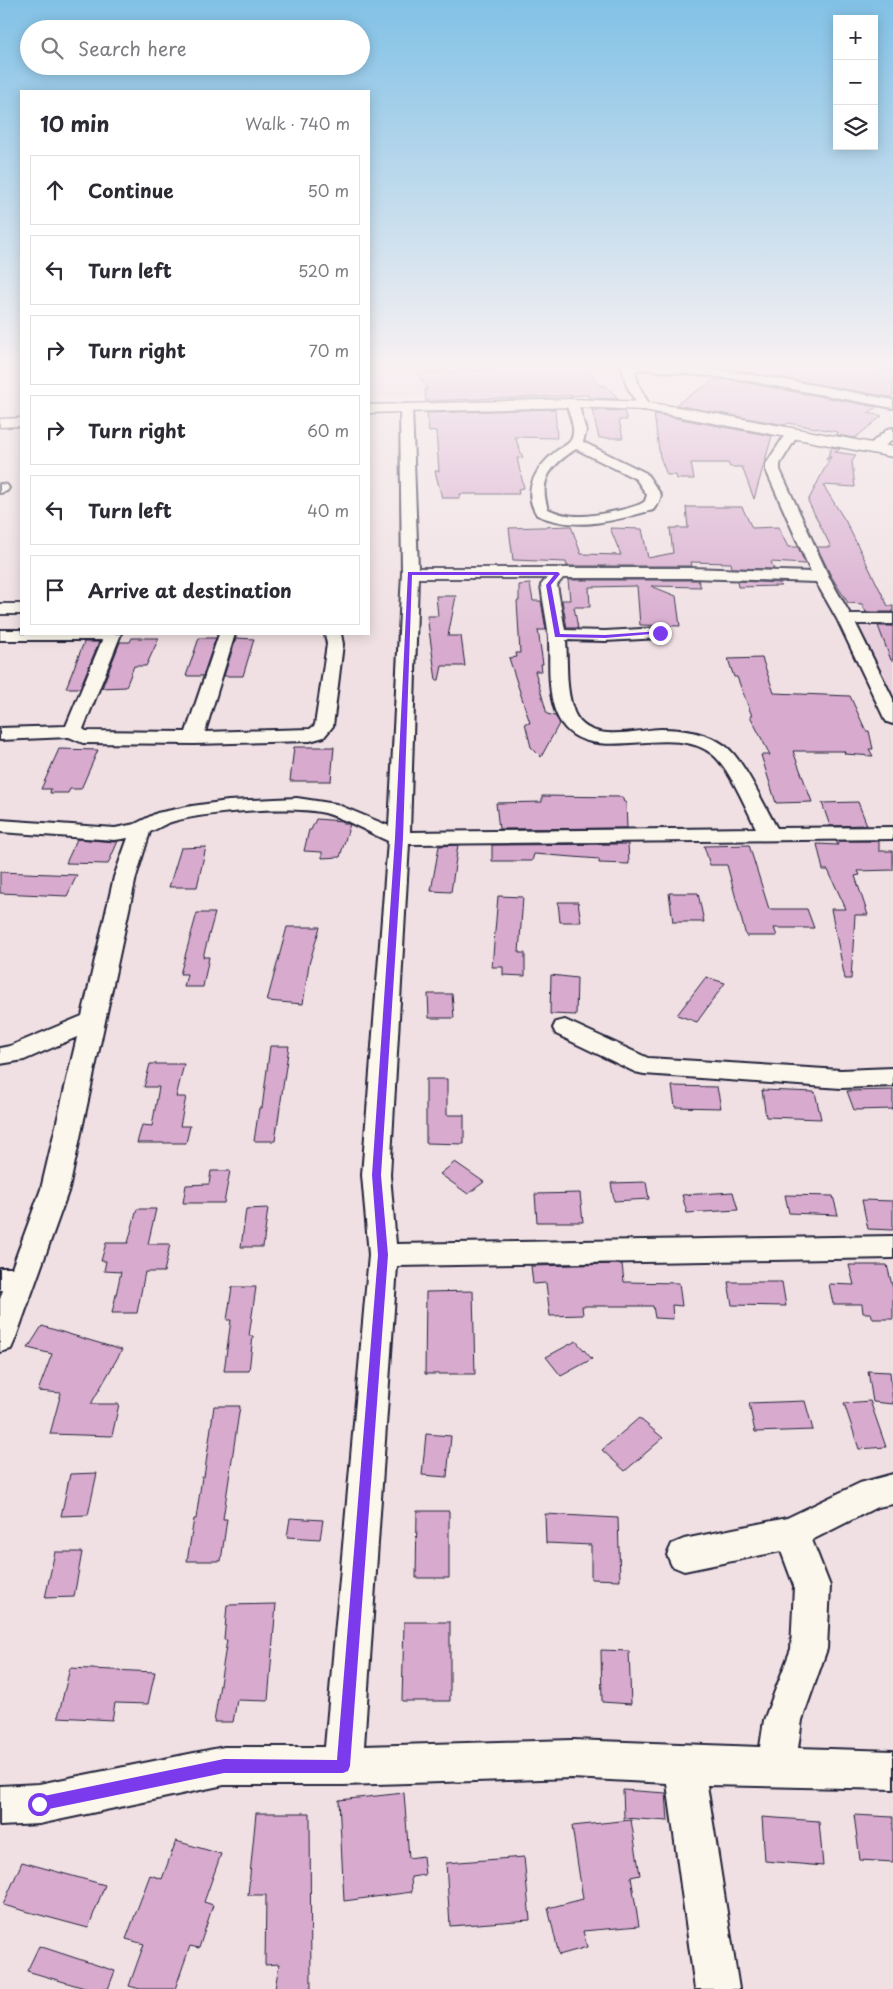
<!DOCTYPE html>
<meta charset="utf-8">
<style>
body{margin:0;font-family:"Playpen Sans",sans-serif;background:#f7f7f7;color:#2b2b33}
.controls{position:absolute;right:15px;top:15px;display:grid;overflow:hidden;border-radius:0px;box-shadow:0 2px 12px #0003}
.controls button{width:45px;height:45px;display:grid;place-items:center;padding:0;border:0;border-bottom:1px solid #e1e1e2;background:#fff;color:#2b2b33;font:25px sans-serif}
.stop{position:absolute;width:15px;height:15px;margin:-11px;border:4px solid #7c3aed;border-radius:50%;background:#fff}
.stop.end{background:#7c3aed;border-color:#fff;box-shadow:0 1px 5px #0008}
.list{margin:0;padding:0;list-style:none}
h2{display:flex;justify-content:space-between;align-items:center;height:65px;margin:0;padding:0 20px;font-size:21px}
h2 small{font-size:16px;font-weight:400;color:#7c7c81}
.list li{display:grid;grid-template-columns:32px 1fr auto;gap:15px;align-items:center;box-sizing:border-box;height:70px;margin:0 10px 10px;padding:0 10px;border:1px solid #e1e1e2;border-radius:0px}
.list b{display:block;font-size:19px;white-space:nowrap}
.list em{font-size:16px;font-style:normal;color:#7c7c81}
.icon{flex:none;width:28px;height:28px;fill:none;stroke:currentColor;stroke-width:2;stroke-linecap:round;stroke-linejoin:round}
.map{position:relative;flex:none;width:893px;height:1989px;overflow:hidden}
.search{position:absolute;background:#fff;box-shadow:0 2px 12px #0003;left:20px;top:20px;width:350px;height:55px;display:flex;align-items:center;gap:12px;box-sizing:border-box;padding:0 18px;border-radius:28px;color:#7c7c81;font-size:19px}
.panel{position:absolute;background:#fff;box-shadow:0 2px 12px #0003;left:20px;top:90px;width:350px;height:545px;border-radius:0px}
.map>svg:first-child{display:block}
.built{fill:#e8d0dd}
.building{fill:#d7aace;stroke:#22223b}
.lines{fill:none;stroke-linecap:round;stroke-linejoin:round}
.minor-casing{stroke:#22223b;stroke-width:4}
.tertiary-casing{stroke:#22223b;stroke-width:3}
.minor{fill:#fbf7ec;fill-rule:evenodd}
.tertiary{fill:#fbf7ec;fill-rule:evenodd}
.route{fill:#7c3aed}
</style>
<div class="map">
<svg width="893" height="1989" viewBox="0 0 893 1989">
<rect width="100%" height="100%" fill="#f0e0e3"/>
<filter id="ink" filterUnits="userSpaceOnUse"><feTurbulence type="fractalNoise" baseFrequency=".02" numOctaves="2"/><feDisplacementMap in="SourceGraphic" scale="10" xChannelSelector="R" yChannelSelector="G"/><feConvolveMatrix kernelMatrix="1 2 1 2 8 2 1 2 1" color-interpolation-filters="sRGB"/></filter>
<g filter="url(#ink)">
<g class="built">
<path d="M 369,364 L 615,364 L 628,390 L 370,398 Z"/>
<path d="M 861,624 L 893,624 L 893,707 L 855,627 Z"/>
</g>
<g class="building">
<path d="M 489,364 L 582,364 L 590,372 L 599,386 L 605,385 L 619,399 L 589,398 L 588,395 L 426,401 L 425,389 L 428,389 L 417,373 L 492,370 Z"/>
<path d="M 743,364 L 857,364 L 893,371 L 893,395 L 890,397 L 739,371 L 742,369 Z"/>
<path d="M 725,379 L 877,407 L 868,413 L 882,416 L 855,438 L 837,435 L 838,432 L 788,423 L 785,425 L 675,405 L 714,380 L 722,381 Z"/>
<path d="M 555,409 L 557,438 L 515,437 L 523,458 L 517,458 L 524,488 L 518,489 L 519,494 L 460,494 L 460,498 L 442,498 L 435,471 L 439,471 L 436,431 L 429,432 L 427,413 Z"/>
<path d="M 592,410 L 624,411 L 627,420 L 619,420 L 623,438 L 599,438 Z"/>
<path d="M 654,414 L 772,436 L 754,499 L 742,467 L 730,467 L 728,463 L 691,463 L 694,479 L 677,479 L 676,475 L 667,475 L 660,457 Z"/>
<path d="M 832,447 L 840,449 L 835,452 L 856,455 L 852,462 L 855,487 L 823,485 L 846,522 L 888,606 L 893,606 L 893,612 L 866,612 L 862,604 L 848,603 L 831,576 L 817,547 L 831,547 L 808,501 L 831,456 L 826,460 Z"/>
<path d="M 686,507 L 742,507 L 752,528 L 778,527 L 788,547 L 798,547 L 805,564 L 771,562 L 774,569 L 732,568 L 731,563 L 691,562 L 692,566 L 567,566 L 566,562 L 513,560 L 509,528 L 571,526 L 581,554 L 621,555 L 610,528 L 642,529 L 648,558 L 673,553 L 670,528 L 688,528 Z"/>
<path d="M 568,580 L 698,580 L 701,587 L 651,586 L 676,596 L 680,626 L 640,625 L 637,586 L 589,587 L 590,607 L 574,607 L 578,628 L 567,628 L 562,600 L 570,600 Z"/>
<path d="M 737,581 L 780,583 L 781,586 L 738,587 Z"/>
<path d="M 530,584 L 533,601 L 541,601 L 546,630 L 538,630 L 543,664 L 541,664 L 542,671 L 535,671 L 547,714 L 555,716 L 560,722 L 541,757 L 531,747 L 525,723 L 530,723 L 509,658 L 517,657 L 516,653 L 520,653 L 517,601 L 519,601 L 519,585 Z"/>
<path d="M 436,596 L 456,596 L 448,636 L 461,636 L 465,666 L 442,666 L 439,680 L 436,680 L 427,616 L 438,616 Z"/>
<path d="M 878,626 L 893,626 L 893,660 L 891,660 Z"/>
<path d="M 132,638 L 159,638 L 146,666 L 134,666 L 126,687 L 102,688 L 120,642 L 130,642 Z"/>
<path d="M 199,638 L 216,638 L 203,676 L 186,676 Z"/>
<path d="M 236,638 L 254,639 L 243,676 L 224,676 Z"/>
<path d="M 84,642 L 99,642 L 80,688 L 66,688 Z"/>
<path d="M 762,658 L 774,693 L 850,696 L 866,731 L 869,731 L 873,749 L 869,749 L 873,756 L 845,754 L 844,751 L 793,751 L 812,802 L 776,803 L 761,755 L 770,755 L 750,716 L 752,716 L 737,677 L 734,677 L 728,659 Z"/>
<path d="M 294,747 L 334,747 L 331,781 L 290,781 Z"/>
<path d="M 59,749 L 98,750 L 81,789 L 70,789 L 68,793 L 50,793 L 51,789 L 41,789 Z"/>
<path d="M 542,796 L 622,797 L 624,802 L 626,802 L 627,828 L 499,829 L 496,803 L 542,802 Z"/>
<path d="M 858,802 L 867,825 L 830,826 L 822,803 Z"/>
<path d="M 316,819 L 343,821 L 343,824 L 350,824 L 340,857 L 322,858 L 322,852 L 304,851 L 309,830 L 311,830 Z"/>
<path d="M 77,839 L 115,842 L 118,841 L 108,864 L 66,863 Z"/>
<path d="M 836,841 L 879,841 L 879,851 L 893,851 L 893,870 L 858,871 L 860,875 L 855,876 L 868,915 L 855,915 L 851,979 L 845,979 L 831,909 L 846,909 L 828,870 L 823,870 L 817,844 L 838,845 Z"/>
<path d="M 628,844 L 629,864 L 599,863 L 599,859 L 534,854 L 532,861 L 492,861 L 492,845 Z"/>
<path d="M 458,845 L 451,892 L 431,891 L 439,846 Z"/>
<path d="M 749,845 L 769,909 L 807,909 L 814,928 L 774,928 L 777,936 L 746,936 L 727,865 L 710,865 L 704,846 Z"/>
<path d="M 206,847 L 197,887 L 169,887 L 181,848 Z"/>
<path d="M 0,872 L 77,875 L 67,896 L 0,893 Z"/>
<path d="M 669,893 L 698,893 L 704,922 L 673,922 Z"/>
<path d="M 498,896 L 523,897 L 519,953 L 525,953 L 525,976 L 503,975 L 503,967 L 492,967 Z"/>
<path d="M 558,902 L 578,902 L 581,922 L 560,922 Z"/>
<path d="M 197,913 L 215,913 L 203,957 L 209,957 L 203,987 L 184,987 L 187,974 L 180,974 Z"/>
<path d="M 287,927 L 320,927 L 309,964 L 303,1004 L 267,1001 Z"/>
<path d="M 551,975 L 577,978 L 576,1015 L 550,1014 Z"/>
<path d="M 706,977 L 725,983 L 697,1022 L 677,1015 Z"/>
<path d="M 428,994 L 452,994 L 454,1018 L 429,1018 Z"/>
<path d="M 270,1046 L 289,1046 L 275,1141 L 254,1141 L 259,1108 L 262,1108 Z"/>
<path d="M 150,1064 L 184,1064 L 176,1097 L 186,1097 L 180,1126 L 190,1126 L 186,1143 L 137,1143 L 142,1125 L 152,1126 L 159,1087 L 144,1087 Z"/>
<path d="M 426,1079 L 447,1079 L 447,1115 L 464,1115 L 464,1144 L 426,1143 Z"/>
<path d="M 672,1086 L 717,1087 L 721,1108 L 675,1107 Z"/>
<path d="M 762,1090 L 815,1092 L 821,1119 L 766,1117 Z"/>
<path d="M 893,1090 L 893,1109 L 854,1110 L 847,1091 Z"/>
<path d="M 455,1162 L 484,1182 L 468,1194 L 440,1174 Z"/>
<path d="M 211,1171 L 230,1171 L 224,1203 L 183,1203 L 186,1185 L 209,1184 Z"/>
<path d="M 646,1182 L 649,1199 L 614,1201 L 611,1183 Z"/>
<path d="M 733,1192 L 738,1210 L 687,1213 L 682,1195 Z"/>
<path d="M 580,1193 L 583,1222 L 537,1222 L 535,1194 Z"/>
<path d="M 785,1195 L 833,1196 L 838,1215 L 789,1213 Z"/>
<path d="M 862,1200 L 893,1201 L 893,1230 L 868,1229 Z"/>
<path d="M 268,1208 L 263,1247 L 241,1247 L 246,1209 Z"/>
<path d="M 137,1209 L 156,1209 L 148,1244 L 170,1244 L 164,1272 L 145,1272 L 137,1313 L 112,1313 L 121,1272 L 104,1271 L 106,1261 L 101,1261 L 106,1243 L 128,1243 Z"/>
<path d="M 622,1264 L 624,1282 L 679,1283 L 682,1306 L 672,1305 L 673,1319 L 655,1318 L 653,1306 L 582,1306 L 583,1315 L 550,1316 L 546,1283 L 533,1284 L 531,1266 Z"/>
<path d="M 849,1265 L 887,1265 L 893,1289 L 893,1319 L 873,1319 L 871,1313 L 863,1313 L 862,1304 L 833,1304 L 829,1284 L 854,1285 Z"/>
<path d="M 728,1282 L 782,1282 L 786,1306 L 732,1305 Z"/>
<path d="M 232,1287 L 256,1287 L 249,1336 L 253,1336 L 249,1371 L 224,1371 L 231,1320 L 227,1320 Z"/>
<path d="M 473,1291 L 475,1374 L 425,1374 L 426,1292 Z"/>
<path d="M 42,1326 L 122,1350 L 91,1404 L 119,1404 L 112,1436 L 50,1434 L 61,1393 L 38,1391 L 52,1354 L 28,1348 Z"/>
<path d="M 576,1341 L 592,1359 L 561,1376 L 546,1357 Z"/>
<path d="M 868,1371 L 890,1372 L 893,1404 L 873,1402 Z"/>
<path d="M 805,1401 L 813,1430 L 755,1432 L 749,1403 Z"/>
<path d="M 870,1401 L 886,1447 L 859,1449 L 844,1403 Z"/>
<path d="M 214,1406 L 240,1406 L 223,1519 L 227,1519 L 221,1561 L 187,1561 L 194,1519 L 196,1519 L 202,1477 L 204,1477 Z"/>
<path d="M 639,1418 L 663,1438 L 625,1471 L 602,1450 Z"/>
<path d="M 426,1434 L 451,1436 L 447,1477 L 422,1475 Z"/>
<path d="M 97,1473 L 88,1515 L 61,1516 L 70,1474 Z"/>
<path d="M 417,1511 L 449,1511 L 449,1578 L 416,1578 Z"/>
<path d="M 545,1514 L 618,1518 L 620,1580 L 591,1579 L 591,1545 L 546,1543 Z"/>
<path d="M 290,1518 L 323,1520 L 320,1539 L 287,1537 Z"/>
<path d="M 55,1552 L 82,1552 L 74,1597 L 45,1598 Z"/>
<path d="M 276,1604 L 268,1701 L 237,1700 L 233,1722 L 214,1722 L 227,1640 L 224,1640 L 227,1605 Z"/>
<path d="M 404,1622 L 450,1622 L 450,1701 L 402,1701 Z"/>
<path d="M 601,1650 L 629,1651 L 631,1704 L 602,1702 Z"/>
<path d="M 70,1668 L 155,1672 L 148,1704 L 115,1703 L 112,1720 L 58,1717 Z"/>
<path d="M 623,1790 L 666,1793 L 668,1821 L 624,1818 Z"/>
<path d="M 404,1793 L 409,1858 L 423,1856 L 425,1875 L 411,1877 L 412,1892 L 344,1901 L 339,1800 Z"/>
<path d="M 256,1813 L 310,1813 L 311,1989 L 275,1989 L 279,1964 L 265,1965 L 266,1895 L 248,1895 Z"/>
<path d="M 854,1815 L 893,1817 L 893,1862 L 860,1860 Z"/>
<path d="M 762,1817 L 819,1821 L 823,1866 L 765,1861 Z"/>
<path d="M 631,1820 L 640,1875 L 631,1877 L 639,1926 L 583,1931 L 587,1947 L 559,1955 L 548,1908 L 583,1899 L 572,1826 Z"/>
<path d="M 176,1841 L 221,1854 L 204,1902 L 213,1905 L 199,1948 L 190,1946 L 175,1989 L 140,1989 L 129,1986 L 144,1944 L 126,1939 L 150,1875 L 162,1879 Z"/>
<path d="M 524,1857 L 530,1920 L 450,1926 L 446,1863 Z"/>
<path d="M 22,1862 L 105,1885 L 88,1928 L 3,1905 Z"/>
<path d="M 39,1946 L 115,1971 L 108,1989 L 88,1989 L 27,1971 Z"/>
</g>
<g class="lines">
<g class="minor-casing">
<g id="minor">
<path d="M 621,364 C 713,364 803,383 893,400 L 893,408 L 739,379 L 640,369 L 635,371 L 639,386 L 650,406 L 644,410 L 640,409 L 627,386 Z"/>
<path d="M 572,399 L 578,403 L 586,431 L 583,442 L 646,473 L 661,495 L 659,502 L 653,510 C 613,521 576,532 537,515 C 521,491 536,468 555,452 C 560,448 568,445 571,440 C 577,430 569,414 566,403 ZM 576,449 L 636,479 L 647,495 L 645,501 C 639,508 590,517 579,516 C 568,516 559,514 548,509 C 538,480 551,465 576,449 Z"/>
<path d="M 406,404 L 412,408 L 418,568 L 690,568 L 811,572 L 766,470 L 766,464 L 788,430 L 793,429 L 799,433 L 780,464 L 780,470 L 829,577 L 850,614 L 893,614 L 893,624 L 856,624 L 893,699 L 893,724 L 887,722 L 884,718 L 837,619 L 816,582 L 690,578 L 563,578 L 557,585 L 565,630 L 605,631 L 660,628 L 666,629 L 668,633 L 666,637 L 660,638 L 605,641 L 566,640 C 568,664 565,689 574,712 C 588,745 634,730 661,729 C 682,729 707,733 724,745 C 744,759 764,806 777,828 L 893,827 L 893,839 L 409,844 L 390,1175 L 396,1244 L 893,1236 L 893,1258 L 397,1266 L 364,1746 L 572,1740 L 760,1747 L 764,1720 L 791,1649 L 794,1586 L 781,1551 L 684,1571 L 672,1566 L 667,1555 L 672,1544 L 684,1539 L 787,1518 L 860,1483 L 893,1474 L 893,1504 L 877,1507 L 812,1540 L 830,1586 L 827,1649 L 802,1720 L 798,1748 L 893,1751 L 893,1789 L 707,1785 L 739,1989 L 695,1989 L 667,1783 L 572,1778 L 343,1785 L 224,1785 L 39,1824 L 0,1826 L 0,1786 L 39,1784 L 224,1747 L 325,1747 L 369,1255 L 362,1175 L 388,841 C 368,832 346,819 325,813 C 293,805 203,812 171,822 C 164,824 157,829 150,832 L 136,877 L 69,1189 L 15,1340 L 11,1349 L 0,1352 L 0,1299 L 3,1290 L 0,1290 L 0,1268 L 12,1268 L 41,1189 L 77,1037 L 24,1060 L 0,1064 L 0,1048 L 10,1046 L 82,1016 L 114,877 L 128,838 L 115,840 L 0,832 L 0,820 L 115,828 L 135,824 L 157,813 L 192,806 L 228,801 L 297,798 L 336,804 L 389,826 L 402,573 L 400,408 ZM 418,578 L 547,578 L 541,585 C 543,603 547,620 549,638 C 550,662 547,689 556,713 C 581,774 668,719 712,754 C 729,767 746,808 756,828 L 410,832 Z"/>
<path d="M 893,428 L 893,439 L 879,451 L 869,451 L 867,448 L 869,445 L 888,429 Z"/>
<path d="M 0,484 L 7,485 L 9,488 L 7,491 L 0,493 Z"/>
<rect x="0" y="604" width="21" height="10"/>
<path d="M 0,630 L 21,630 L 21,634 L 121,634 L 83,729 L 86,731 L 186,732 L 219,634 L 235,634 L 205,732 L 310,729 L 315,725 L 327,644 L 325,634 L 341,634 L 343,644 L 333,726 L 324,737 L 310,741 L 194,744 L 83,743 L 69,737 L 0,740 L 0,728 L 66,726 L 102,640 L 0,640 Z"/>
<path d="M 565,1020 L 648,1058 L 841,1070 L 893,1068 L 893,1086 L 841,1088 L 644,1074 L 635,1072 L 556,1034 L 553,1028 L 556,1022 Z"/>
</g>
</g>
<g class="tertiary-casing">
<g id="tertiary">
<path d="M 572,399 L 644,402 L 690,409 L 893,447 L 893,457 L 644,410 L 572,407 L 369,413 L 369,405 Z"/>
<path d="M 21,418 L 21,426 L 0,427 L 0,419 Z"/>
</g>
</g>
<use href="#minor" class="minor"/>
<use href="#tertiary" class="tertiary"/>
</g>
</g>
<linearGradient id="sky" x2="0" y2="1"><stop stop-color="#81c1e6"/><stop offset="0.57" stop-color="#f8f1f2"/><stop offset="1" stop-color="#f8f1f2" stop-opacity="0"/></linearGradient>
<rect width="893" height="642" fill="url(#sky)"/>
<path class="route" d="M 408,572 L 558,572 L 560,574 L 551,585 L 560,634 L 605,635 L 660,631 L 663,633 L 605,638 L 555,637 L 546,585 L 554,575 L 412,575 L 403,838 L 381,1175 L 388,1255 L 350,1766 L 348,1771 L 343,1773 L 224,1773 L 39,1811 L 34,1809 L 32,1804 L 34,1799 L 39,1797 L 224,1759 L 337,1760 L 378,1255 L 372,1175 L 395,838 Z"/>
</svg>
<div class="controls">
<button>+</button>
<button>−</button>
<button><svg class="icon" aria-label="layers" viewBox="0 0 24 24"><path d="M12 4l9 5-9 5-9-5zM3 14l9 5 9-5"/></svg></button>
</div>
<div class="stop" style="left:39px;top:1804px"></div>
<div class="stop end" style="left:660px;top:633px"></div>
<div class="search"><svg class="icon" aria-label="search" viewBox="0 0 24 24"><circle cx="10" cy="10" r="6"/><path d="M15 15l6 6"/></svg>Search here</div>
<section class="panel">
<h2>10 min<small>Walk · 740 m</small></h2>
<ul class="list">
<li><svg class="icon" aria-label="ahead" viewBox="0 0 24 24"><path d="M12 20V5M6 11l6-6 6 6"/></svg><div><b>Continue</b></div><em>50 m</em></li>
<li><svg class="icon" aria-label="left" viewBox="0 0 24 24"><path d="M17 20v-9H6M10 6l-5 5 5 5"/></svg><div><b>Turn left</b></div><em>520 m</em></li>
<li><svg class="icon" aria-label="right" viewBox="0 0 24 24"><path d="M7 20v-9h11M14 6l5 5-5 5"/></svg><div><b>Turn right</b></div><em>70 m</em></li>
<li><svg class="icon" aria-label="right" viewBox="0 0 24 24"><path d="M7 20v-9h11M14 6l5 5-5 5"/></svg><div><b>Turn right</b></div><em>60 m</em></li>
<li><svg class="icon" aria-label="left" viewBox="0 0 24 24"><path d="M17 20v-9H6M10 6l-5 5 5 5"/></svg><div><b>Turn left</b></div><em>40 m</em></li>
<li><svg class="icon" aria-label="arrive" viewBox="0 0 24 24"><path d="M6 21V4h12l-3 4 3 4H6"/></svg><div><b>Arrive at destination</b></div></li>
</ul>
</section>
</div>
